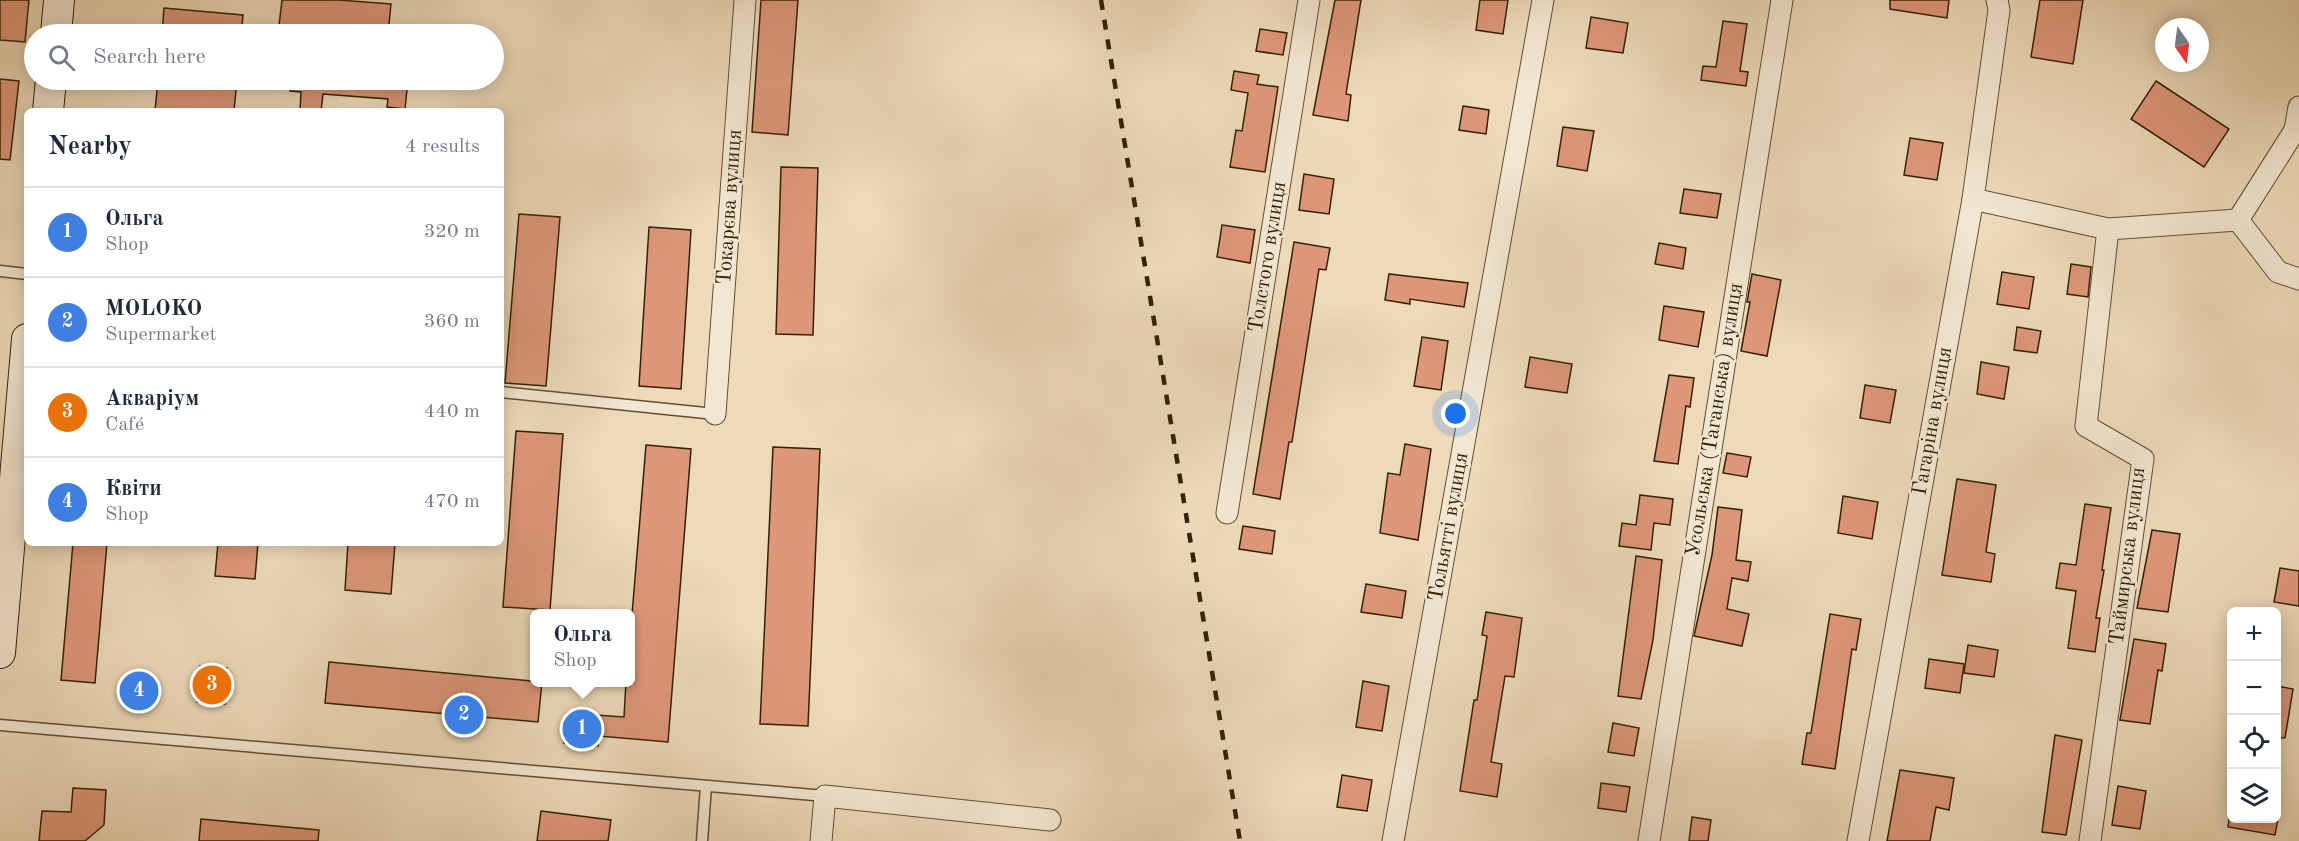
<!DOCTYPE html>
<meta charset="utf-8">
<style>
body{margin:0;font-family:"Old Standard TT",serif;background:#f6f6f7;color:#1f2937}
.controls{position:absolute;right:18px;bottom:18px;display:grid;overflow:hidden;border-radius:9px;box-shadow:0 3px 15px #0003}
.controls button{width:54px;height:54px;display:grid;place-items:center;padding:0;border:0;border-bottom:2px solid #e0e1e3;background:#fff;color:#1f2937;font:30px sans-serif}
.compass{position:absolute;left:2155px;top:18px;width:54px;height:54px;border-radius:50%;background:#fff;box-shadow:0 3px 15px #0003;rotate:166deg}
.you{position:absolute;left:1456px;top:414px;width:21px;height:21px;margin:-15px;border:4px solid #fff;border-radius:50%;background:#1a73e8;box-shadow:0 0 0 9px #1a73e833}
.badge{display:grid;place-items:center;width:39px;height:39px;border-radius:50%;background:#b45309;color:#fff;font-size:20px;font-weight:700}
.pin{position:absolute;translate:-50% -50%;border:3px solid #fff;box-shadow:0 2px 6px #0006}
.popup{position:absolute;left:530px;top:609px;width:105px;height:78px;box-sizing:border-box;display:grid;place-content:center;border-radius:9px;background:#fff;filter:drop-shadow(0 2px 4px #0005);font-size:20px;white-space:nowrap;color:#747a83}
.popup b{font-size:22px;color:#1f2937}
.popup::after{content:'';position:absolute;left:50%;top:100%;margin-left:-12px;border:12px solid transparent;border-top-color:#fff}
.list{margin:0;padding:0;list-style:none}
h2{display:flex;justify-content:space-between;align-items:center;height:78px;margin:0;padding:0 24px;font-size:26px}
h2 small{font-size:20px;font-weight:400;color:#747a83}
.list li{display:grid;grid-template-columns:39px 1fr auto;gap:18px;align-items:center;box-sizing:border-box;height:90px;padding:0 24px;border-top:2px solid #e0e1e3}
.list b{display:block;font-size:22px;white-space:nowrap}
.list p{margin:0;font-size:20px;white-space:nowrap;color:#747a83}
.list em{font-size:20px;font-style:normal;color:#747a83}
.icon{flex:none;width:33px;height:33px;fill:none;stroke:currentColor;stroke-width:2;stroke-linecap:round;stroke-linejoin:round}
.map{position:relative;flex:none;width:2299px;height:841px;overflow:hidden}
.search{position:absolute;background:#fff;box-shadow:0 3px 15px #0003;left:24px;top:24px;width:480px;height:66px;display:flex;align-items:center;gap:15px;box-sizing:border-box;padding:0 21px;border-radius:33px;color:#747a83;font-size:22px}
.panel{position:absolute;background:#fff;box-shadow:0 3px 15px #0003;left:24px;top:108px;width:480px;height:438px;border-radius:9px}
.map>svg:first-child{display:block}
.building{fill:#de9778;stroke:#342005;stroke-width:1.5}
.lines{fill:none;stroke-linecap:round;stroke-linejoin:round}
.service-casing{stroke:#624e32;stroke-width:13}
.minor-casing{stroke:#624e32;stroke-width:23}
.secondary-casing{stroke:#342005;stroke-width:32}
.service{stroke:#f3e7d2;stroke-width:10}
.minor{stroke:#f3e7d2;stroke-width:21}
.secondary{stroke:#f3e7d2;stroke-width:30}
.rail{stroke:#342005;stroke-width:4.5;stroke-dasharray:10 10;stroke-linecap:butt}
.labels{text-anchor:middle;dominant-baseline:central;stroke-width:4.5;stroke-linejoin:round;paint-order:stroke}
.street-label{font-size:21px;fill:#342005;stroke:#f3e7d2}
</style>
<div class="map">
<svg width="2299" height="841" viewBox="0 0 2299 841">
<rect width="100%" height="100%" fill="#eddab9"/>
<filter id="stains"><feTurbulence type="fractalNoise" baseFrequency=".00333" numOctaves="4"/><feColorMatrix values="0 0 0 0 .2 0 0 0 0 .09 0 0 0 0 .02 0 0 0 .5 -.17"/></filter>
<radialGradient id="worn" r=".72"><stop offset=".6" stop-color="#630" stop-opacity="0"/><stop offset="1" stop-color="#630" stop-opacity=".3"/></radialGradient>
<g class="building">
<path d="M 0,0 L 29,0 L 25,42 L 0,40 Z"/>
<path d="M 282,0 L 339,0 L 391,4 L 388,33 L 313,26 L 312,34 L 278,34 Z"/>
<path d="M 761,0 L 798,0 L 788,135 L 752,132 Z"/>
<path d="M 1335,0 L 1361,0 L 1346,94 L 1351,95 L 1348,121 L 1313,115 Z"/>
<path d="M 1480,0 L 1508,0 L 1503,34 L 1476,30 Z"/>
<path d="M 1890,0 L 1949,0 L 1947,18 L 1890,9 Z"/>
<path d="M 2040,0 L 2083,0 L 2073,64 L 2031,57 Z"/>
<path d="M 164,8 L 243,15 L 241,34 L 162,34 Z"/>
<path d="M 1591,17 L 1628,23 L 1623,53 L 1586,48 Z"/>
<path d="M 1723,21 L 1747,24 L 1740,71 L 1748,72 L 1746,86 L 1701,80 L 1703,66 L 1716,67 Z"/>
<path d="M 1260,29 L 1287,33 L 1283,55 L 1256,51 Z"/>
<path d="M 1234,71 L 1259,75 L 1257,84 L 1278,87 L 1265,172 L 1230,167 L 1236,130 L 1242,131 L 1248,93 L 1231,90 Z"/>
<path d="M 0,79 L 19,81 L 10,160 L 0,159 Z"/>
<path d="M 158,80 L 237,80 L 234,111 L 155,111 Z"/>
<path d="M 291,80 L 408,80 L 405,109 L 387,107 L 388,99 L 323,94 L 321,111 L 300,111 L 301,92 L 290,91 Z"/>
<path d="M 2156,81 L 2229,129 L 2204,167 L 2131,119 Z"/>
<path d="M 1463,106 L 1489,110 L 1486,134 L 1459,130 Z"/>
<path d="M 1563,127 L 1594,131 L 1587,171 L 1557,166 Z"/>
<path d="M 1910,138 L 1943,143 L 1937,180 L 1904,175 Z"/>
<path d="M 781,167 L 818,168 L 813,335 L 776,334 Z"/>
<path d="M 1304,174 L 1334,179 L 1329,214 L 1299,210 Z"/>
<path d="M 1684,189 L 1721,194 L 1717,218 L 1680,213 Z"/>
<path d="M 519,214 L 560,217 L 546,386 L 505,383 Z"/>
<path d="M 1222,225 L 1255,230 L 1250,263 L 1217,257 Z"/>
<path d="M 649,227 L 691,230 L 681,389 L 639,386 Z"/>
<path d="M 1294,242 L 1330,248 L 1326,270 L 1319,269 L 1292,442 L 1289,442 L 1280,499 L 1253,494 Z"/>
<path d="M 1659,243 L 1686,248 L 1683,269 L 1655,264 Z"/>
<path d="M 2071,264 L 2091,267 L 2088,297 L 2067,294 Z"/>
<path d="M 2002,272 L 2034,277 L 2029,309 L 1997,304 Z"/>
<path d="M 1389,274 L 1468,283 L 1464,307 L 1410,299 L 1410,304 L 1385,300 Z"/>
<path d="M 1752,274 L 1781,280 L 1767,356 L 1741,351 L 1750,302 L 1747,302 Z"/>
<path d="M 1664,306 L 1704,312 L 1698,347 L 1659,340 Z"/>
<path d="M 2017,327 L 2041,331 L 2037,353 L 2014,350 Z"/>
<path d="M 1422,337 L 1448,341 L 1441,390 L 1414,386 Z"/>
<path d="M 1530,357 L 1572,364 L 1567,393 L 1525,387 Z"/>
<path d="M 1981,362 L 2009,367 L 2004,399 L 1977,394 Z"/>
<path d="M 1669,375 L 1694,378 L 1690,407 L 1686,406 L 1678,464 L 1654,461 Z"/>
<path d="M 1865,385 L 1896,390 L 1890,423 L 1860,418 Z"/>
<path d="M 516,431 L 563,434 L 550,610 L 503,607 Z"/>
<path d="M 1405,444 L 1431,449 L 1418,540 L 1380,533 L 1388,473 L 1400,475 Z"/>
<path d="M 646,445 L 691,449 L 668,742 L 599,736 L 598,746 L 564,743 L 567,713 L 624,717 L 626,682 L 630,682 L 630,639 Z"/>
<path d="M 773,447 L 820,449 L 808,726 L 760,724 Z"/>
<path d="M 1727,453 L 1751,457 L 1747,477 L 1723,473 Z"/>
<path d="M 1957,479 L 1996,485 L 1986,552 L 1995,554 L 1991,582 L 1942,575 Z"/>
<path d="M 1640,495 L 1673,499 L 1670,525 L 1654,523 L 1651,550 L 1619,546 L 1622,523 L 1636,525 Z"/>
<path d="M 1843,496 L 1878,502 L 1872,539 L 1838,533 Z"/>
<path d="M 2085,504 L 2111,508 L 2102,570 L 2104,570 L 2096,618 L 2100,618 L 2095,652 L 2068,648 L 2076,591 L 2056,588 L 2060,563 L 2076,565 Z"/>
<path d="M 1718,507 L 1742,510 L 1736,560 L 1751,562 L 1748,581 L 1732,578 L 1727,609 L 1749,614 L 1742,646 L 1694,636 L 1712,555 Z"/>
<path d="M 1243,526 L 1275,531 L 1272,554 L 1239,549 Z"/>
<path d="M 2152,530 L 2180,534 L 2168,612 L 2137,608 Z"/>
<path d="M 73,543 L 107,543 L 95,683 L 61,680 Z"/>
<path d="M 218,543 L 258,543 L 255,579 L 215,576 Z"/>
<path d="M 348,543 L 395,543 L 391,594 L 345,590 Z"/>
<path d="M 1636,556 L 1662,560 L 1653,640 L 1641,699 L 1618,696 Z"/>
<path d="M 2280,568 L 2299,571 L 2299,606 L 2274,602 Z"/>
<path d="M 1366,584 L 1406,591 L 1402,618 L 1361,612 Z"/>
<path d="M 1486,612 L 1522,618 L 1514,677 L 1505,676 L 1491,762 L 1502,764 L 1497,797 L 1460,791 L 1474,700 L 1477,700 L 1487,636 L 1482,635 Z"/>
<path d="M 1830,614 L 1861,619 L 1856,650 L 1852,649 L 1835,769 L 1802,764 L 1807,733 L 1811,733 Z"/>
<path d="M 2134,639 L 2166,644 L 2162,671 L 2158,670 L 2150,724 L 2120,720 Z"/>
<path d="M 1968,645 L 1998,650 L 1994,677 L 1964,673 Z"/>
<path d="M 1929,659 L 1964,664 L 1960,693 L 1925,688 Z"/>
<path d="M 329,662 L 542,682 L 538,722 L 325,703 Z"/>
<path d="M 200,666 L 227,668 L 225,704 L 197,702 Z"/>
<path d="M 121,681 L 158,684 L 157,700 L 120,698 Z"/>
<path d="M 1363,681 L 1389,686 L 1382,731 L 1356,727 Z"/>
<path d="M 2277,686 L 2293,689 L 2285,738 L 2277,737 Z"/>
<path d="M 1613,723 L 1639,728 L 1634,756 L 1608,752 Z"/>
<path d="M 2055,735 L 2082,740 L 2066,835 L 2042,832 Z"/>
<path d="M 1900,770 L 1954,778 L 1949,810 L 1936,807 L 1930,841 L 1887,841 Z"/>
<path d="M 1342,775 L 1372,780 L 1367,811 L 1337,807 Z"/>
<path d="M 1601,783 L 1630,787 L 1626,812 L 1598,808 Z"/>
<path d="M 2118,786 L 2146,791 L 2140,829 L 2112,825 Z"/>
<path d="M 73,788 L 106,790 L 104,825 L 85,841 L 39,841 L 42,811 L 71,812 Z"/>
<path d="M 541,811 L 611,820 L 608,841 L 537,841 Z"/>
<path d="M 1692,817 L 1711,820 L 1708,841 L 1689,841 Z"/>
<path d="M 201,819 L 319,830 L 318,841 L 199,841 Z"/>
<path d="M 2229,819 L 2278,819 L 2275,835 L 2228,827 Z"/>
</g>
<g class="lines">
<g class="service-casing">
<g id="service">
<path d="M 0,271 L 27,274"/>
<path d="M 501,392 L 715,414"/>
<path d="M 0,725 L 825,796"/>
<path d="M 702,841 L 706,786"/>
</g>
</g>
<g class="minor-casing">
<g id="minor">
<path d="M 1973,199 L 2108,229 L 2238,220 L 2278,272 L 2299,279"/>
<path d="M 2238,220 L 2295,130 L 2299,107"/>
<path d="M 715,414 L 745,0"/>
<path d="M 1227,513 L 1309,0"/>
<path d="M 821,841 L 825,796 L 1050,820"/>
<path d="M 1393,841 L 1543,0"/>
<path d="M 1649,841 L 1782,0"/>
<path d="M 1858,841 L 1973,199 L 1999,10 L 1997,0"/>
<path d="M 2090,841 L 2143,459 L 2086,426 L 2108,229"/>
</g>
</g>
<g class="secondary-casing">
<g id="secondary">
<path d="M 56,34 L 59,0"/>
<path d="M 48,111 L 51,80"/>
<path d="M 0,653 L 27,339"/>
</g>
</g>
<use href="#service" class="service"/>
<use href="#minor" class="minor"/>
<use href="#secondary" class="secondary"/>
<path class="rail" d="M 1101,0 L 1240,841"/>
</g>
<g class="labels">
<g class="street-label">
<text transform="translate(730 207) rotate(-86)">Токарєва вулиця</text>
<text transform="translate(1268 257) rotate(-81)">Толстого вулиця</text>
<text transform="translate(1715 420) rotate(-81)">Усольська (Таганська) вулиця</text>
<text transform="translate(1933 421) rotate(-80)">Гагаріна вулиця</text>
<text transform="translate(1449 527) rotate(-80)">Тольятті вулиця</text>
<text transform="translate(2128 556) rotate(-83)">Таймирська вулиця</text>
</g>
</g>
<rect width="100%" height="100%" filter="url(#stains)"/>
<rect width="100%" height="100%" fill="url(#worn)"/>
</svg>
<div class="controls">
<button>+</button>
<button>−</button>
<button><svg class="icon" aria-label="locate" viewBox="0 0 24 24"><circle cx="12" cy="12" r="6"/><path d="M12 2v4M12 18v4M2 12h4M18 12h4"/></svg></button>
<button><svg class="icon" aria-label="layers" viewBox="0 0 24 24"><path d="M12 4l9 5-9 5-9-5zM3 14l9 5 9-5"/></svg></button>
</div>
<svg class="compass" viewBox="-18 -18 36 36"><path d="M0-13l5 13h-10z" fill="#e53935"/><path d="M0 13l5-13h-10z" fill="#747a83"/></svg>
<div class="you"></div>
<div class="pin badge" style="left:582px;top:729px;background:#3f7fe0">1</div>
<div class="popup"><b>Ольга</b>Shop</div>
<div class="pin badge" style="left:464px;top:715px;background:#3f7fe0">2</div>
<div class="pin badge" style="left:212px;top:685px;background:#e8710a">3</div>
<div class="pin badge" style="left:139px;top:691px;background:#3f7fe0">4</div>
<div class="search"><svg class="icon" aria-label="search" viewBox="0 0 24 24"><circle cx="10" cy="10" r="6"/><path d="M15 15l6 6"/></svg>Search here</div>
<section class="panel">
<h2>Nearby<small>4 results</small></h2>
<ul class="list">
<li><span class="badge" style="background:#3f7fe0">1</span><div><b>Ольга</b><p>Shop</p></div><em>320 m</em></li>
<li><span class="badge" style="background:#3f7fe0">2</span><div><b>MOLOKO</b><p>Supermarket</p></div><em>360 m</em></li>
<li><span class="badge" style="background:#e8710a">3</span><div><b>Акваріум</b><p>Café</p></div><em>440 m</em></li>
<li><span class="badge" style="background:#3f7fe0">4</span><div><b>Квіти</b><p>Shop</p></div><em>470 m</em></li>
</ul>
</section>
</div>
